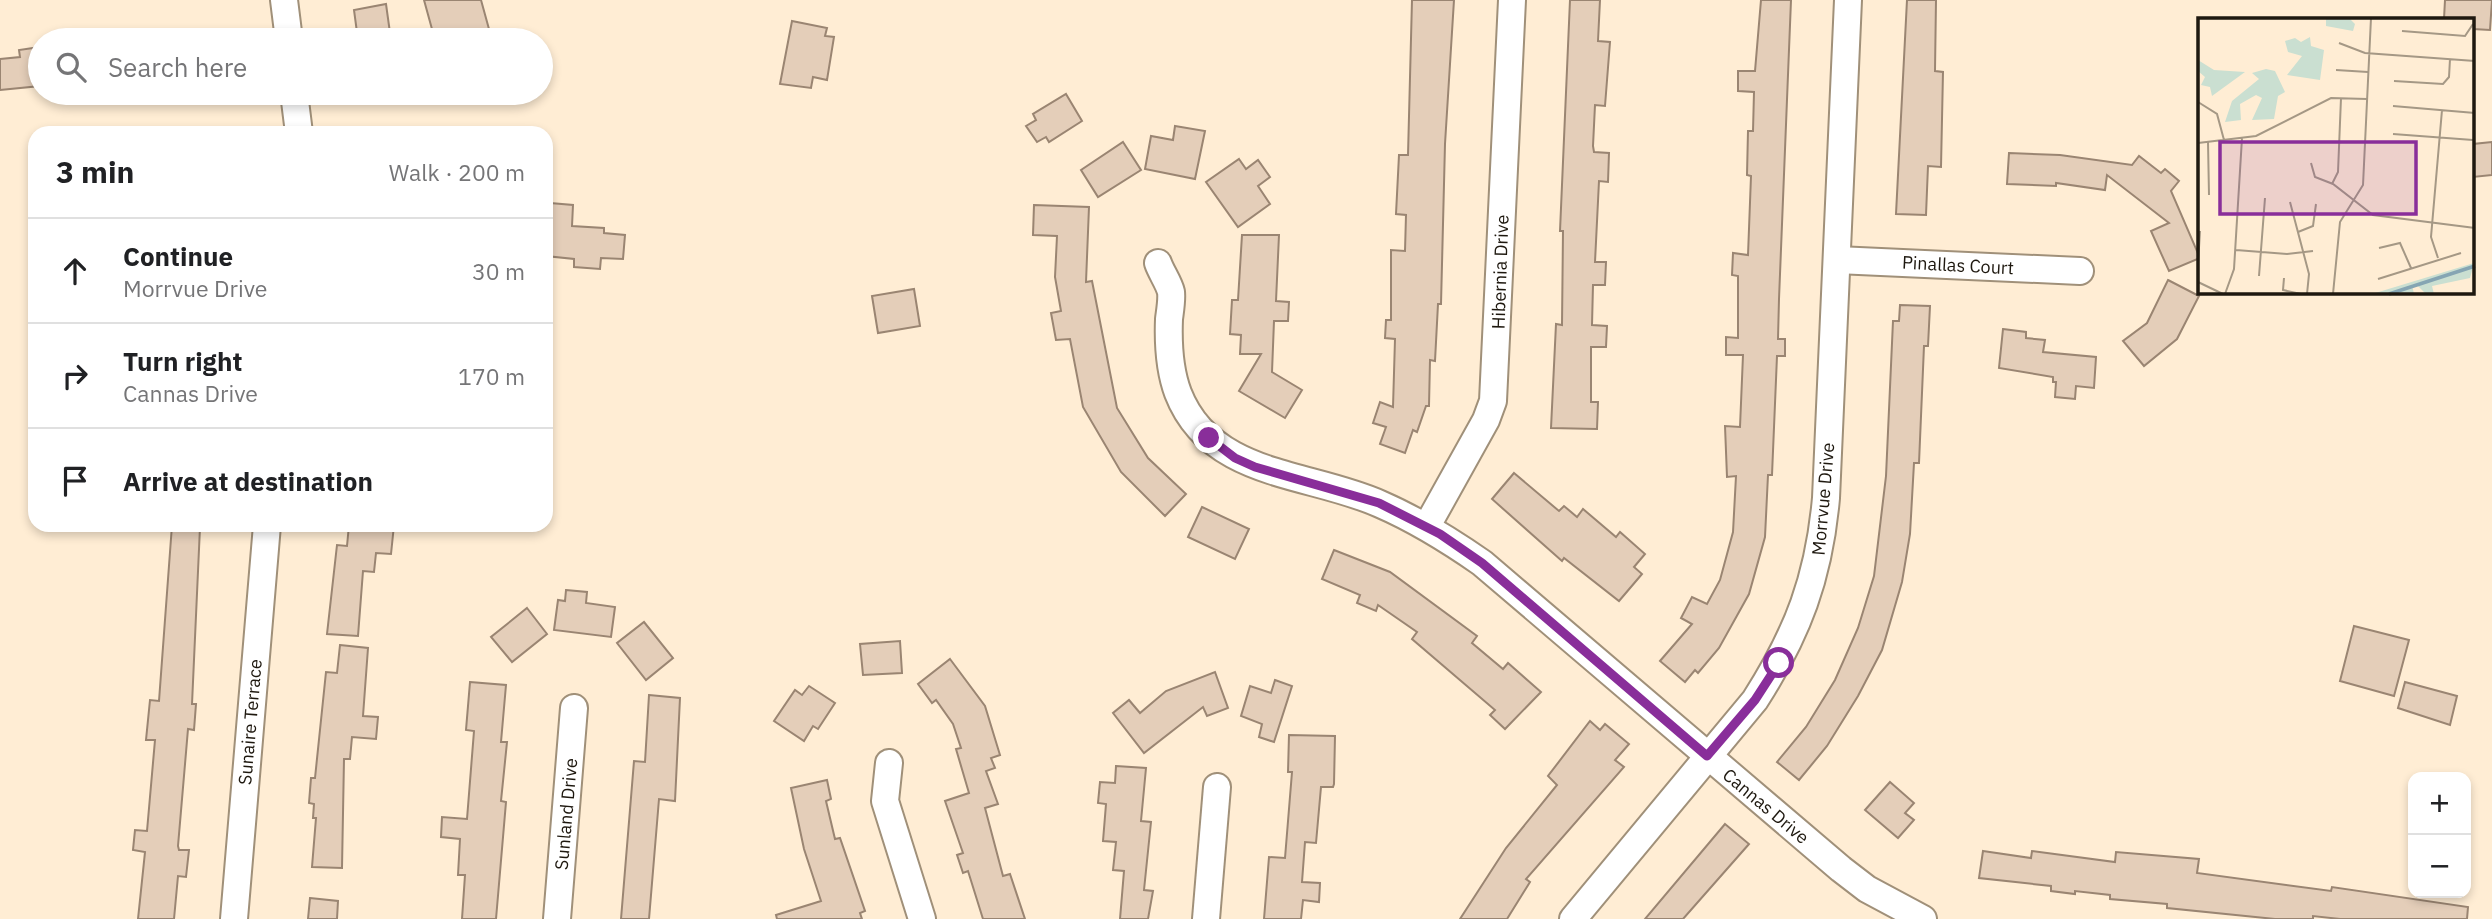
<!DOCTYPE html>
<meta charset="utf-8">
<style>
body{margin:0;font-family:"IBM Plex Sans",sans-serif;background:#f6f6f6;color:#202124}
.controls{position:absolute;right:21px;bottom:21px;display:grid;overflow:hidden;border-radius:14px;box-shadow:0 4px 10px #0003}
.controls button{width:63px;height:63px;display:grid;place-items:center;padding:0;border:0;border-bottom:2px solid #e0e0e0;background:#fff;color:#202124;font:35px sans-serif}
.stop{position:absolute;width:21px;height:21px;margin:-16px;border:5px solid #892e9a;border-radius:50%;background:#fff}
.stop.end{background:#892e9a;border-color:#fff;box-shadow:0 2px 7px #0008}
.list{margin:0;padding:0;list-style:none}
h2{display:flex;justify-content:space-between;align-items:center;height:91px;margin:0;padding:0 28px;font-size:30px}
h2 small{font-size:23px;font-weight:400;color:#757577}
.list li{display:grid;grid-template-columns:46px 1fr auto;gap:21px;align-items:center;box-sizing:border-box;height:105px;padding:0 28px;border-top:2px solid #e0e0e0}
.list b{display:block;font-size:26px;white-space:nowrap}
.list p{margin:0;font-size:23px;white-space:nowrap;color:#757577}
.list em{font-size:23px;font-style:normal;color:#757577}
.icon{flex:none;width:38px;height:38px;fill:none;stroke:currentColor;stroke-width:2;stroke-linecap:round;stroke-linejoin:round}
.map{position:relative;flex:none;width:2492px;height:919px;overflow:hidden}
.search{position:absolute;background:#fff;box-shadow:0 4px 10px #0003;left:28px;top:28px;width:525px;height:77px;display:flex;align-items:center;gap:18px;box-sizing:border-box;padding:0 24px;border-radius:38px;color:#757577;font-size:26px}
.panel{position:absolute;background:#fff;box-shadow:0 4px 10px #0003;left:28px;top:126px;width:525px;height:406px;border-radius:21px}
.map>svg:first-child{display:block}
.building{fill:#e4ceb9;stroke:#9a8572;stroke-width:2}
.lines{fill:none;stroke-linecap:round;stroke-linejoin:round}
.street-casing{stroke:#a09079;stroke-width:30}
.street{stroke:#fff;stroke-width:26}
.route{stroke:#892e9a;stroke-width:9}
.labels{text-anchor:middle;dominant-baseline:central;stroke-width:5;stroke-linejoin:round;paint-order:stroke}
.street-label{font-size:18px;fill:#1e180f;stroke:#fff}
.inset-river{fill:none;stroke:#85a5b3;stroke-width:3.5}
.inset-road{fill:none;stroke:#a59885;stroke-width:2}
.view{fill:#892e9a;fill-opacity:0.15;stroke:#892e9a;stroke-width:3.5}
.inset-edge{fill:none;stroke:#1e180f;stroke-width:3.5}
</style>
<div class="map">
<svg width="2492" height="919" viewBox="0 0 2492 919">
<rect width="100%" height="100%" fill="#ffedd4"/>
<g class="building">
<path d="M 424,0 L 481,0 L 492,40 L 469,40 L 467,32 L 435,40 Z"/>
<path d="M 1412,0 L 1454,0 L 1445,144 L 1441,304 L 1438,304 L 1435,361 L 1430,360 L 1429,406 L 1426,406 L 1417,432 L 1413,430 L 1405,453 L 1380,444 L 1386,427 L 1373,423 L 1380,402 L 1393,407 L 1395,339 L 1385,338 L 1386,320 L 1391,320 L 1391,250 L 1405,251 L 1406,215 L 1396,214 L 1399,155 L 1408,155 Z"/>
<path d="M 1570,0 L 1600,0 L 1598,41 L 1610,42 L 1605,106 L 1595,105 L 1593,146 L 1594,152 L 1609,153 L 1608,182 L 1599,181 L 1595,262 L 1606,262 L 1605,285 L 1593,285 L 1592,325 L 1607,326 L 1606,347 L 1591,347 L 1591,402 L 1598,402 L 1597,429 L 1551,428 L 1556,324 L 1562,325 L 1563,231 L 1560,231 Z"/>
<path d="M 1761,0 L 1791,0 L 1779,299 L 1778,339 L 1785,339 L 1785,356 L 1777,356 L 1772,475 L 1768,475 L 1765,537 L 1749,594 L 1719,648 L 1698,673 L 1695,670 L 1685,682 L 1660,661 L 1692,624 L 1681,618 L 1692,597 L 1707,604 L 1720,580 L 1733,532 L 1736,476 L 1727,477 L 1725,426 L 1740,427 L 1743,355 L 1726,355 L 1726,337 L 1738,338 L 1738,276 L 1732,275 L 1733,253 L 1748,255 L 1751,176 L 1747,175 L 1748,131 L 1753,131 L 1754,92 L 1738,91 L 1738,71 L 1755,71 Z"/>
<path d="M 1907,0 L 1936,0 L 1935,71 L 1943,72 L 1941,167 L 1928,166 L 1926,215 L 1896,214 Z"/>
<path d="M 2445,0 L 2492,0 L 2490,30 L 2473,29 L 2473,19 L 2444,19 Z"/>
<path d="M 386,4 L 391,40 L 358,40 L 354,10 Z"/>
<path d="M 792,21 L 827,28 L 825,36 L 834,37 L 827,80 L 813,77 L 811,88 L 780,84 Z"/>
<path d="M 40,47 L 40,86 L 0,90 L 0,59 L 20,57 L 19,50 Z"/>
<path d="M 1066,94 L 1082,121 L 1049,142 L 1046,137 L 1037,142 L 1026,126 L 1036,120 L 1033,114 Z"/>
<path d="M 1175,126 L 1205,131 L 1195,179 L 1145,169 L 1151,136 L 1173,140 Z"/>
<path d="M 1123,142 L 1141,170 L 1098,197 L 1081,170 Z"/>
<path d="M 2492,142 L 2492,175 L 2473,177 L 2473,144 Z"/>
<path d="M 2009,153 L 2060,155 L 2132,165 L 2139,156 L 2161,173 L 2165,169 L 2179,181 L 2171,191 L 2200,258 L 2169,271 L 2151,231 L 2169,223 L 2107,175 L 2105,190 L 2056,183 L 2056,186 L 2007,184 Z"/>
<path d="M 1239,159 L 1246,169 L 1258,160 L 1270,177 L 1258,186 L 1270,204 L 1238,227 L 1206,182 Z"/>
<path d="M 550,203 L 573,205 L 572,226 L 604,228 L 604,233 L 625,235 L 623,259 L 601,258 L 600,269 L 574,267 L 574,259 L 546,256 Z"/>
<path d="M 1034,205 L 1089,207 L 1086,282 L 1092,281 L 1117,408 L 1148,458 L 1186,494 L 1165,516 L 1121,472 L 1083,407 L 1070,339 L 1056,340 L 1051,313 L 1061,311 L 1055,277 L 1057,236 L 1033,235 Z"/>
<path d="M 1242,235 L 1279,235 L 1276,301 L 1289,302 L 1288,321 L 1274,321 L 1272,372 L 1302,390 L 1285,418 L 1239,391 L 1261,354 L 1240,354 L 1241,335 L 1230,334 L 1232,300 L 1238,300 Z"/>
<path d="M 2168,280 L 2199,296 L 2177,339 L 2144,366 L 2123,341 L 2147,323 Z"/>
<path d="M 914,289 L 920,326 L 878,333 L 872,296 Z"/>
<path d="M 1900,305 L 1930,306 L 1928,346 L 1924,346 L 1919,463 L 1914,463 L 1910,534 L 1902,582 L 1882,650 L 1858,696 L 1827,746 L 1799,780 L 1777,762 L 1806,727 L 1835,680 L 1858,628 L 1874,576 L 1886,476 L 1893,321 L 1899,321 Z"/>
<path d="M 2003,329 L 2026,332 L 2026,338 L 2045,340 L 2043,352 L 2096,357 L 2094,388 L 2076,386 L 2075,399 L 2055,397 L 2056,382 L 2053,382 L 2053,377 L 1999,368 Z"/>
<path d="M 1514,473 L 1559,511 L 1564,506 L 1577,517 L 1583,509 L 1616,537 L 1620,532 L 1645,554 L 1634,567 L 1642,574 L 1619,601 L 1564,558 L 1562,561 L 1492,499 Z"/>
<path d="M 1202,507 L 1249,529 L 1235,559 L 1188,537 Z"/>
<path d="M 172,525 L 200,527 L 192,704 L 196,704 L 194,730 L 188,729 L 178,846 L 179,850 L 189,850 L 186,877 L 178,876 L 174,919 L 138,919 L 145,852 L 133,850 L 135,830 L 147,831 L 155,740 L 146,740 L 150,700 L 159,701 Z"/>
<path d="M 349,525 L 394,525 L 391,554 L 376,553 L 374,572 L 363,571 L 358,636 L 327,634 L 337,545 L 347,546 Z"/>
<path d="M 1334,550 L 1390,572 L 1477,636 L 1472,643 L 1503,669 L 1508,663 L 1541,692 L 1505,729 L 1490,715 L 1495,710 L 1412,639 L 1417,632 L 1378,605 L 1376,611 L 1357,603 L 1360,595 L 1322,579 Z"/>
<path d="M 566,590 L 587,592 L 586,603 L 615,607 L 611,637 L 554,630 L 558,600 L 565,601 Z"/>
<path d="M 527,608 L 547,634 L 512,662 L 491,637 Z"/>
<path d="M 644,622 L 673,658 L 646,680 L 617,643 Z"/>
<path d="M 2354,626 L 2409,640 L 2394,696 L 2340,681 Z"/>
<path d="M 900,641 L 902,673 L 863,675 L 860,644 Z"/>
<path d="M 340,645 L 368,648 L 363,716 L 378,717 L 376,739 L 352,737 L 350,759 L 344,759 L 342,868 L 312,867 L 316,818 L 313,818 L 314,804 L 309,803 L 311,778 L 315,778 L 326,672 L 337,673 Z"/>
<path d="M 950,659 L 985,706 L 1000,755 L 991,758 L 995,768 L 986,771 L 998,804 L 985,808 L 1003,876 L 1010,874 L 1025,919 L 983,919 L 968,871 L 963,873 L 957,855 L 963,853 L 945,801 L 969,793 L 956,749 L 961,748 L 953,724 L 936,700 L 932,703 L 918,684 Z"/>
<path d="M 1215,672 L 1228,708 L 1207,716 L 1203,707 L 1144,753 L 1113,713 L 1129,700 L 1140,713 L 1166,691 Z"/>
<path d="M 1275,680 L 1292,686 L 1274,742 L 1259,737 L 1262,724 L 1241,716 L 1250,686 L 1271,693 Z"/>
<path d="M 470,682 L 506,685 L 501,742 L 507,742 L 501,801 L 506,802 L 496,919 L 462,919 L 465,875 L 458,875 L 460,839 L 441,837 L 442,817 L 467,819 L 474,731 L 466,730 Z"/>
<path d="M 2405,682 L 2457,696 L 2450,725 L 2398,708 Z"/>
<path d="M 809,686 L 835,703 L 818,729 L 813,726 L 804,741 L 774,721 L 795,690 L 802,695 Z"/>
<path d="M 649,695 L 680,698 L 675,801 L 659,799 L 649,919 L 621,919 L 634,761 L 645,762 Z"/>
<path d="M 1590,721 L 1600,730 L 1605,724 L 1629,744 L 1615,760 L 1624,767 L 1526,879 L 1530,882 L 1507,919 L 1460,919 L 1506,848 L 1557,785 L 1548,776 Z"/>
<path d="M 1289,735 L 1335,736 L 1334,784 L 1333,787 L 1321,787 L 1316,843 L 1305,842 L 1302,882 L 1320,883 L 1319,902 L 1303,900 L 1301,919 L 1264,919 L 1269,857 L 1285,858 L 1292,772 L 1288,772 Z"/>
<path d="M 1116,766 L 1146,768 L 1141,821 L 1151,822 L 1144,890 L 1153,891 L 1148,919 L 1120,919 L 1124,871 L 1113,870 L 1116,842 L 1103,841 L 1106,804 L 1098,803 L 1100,782 L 1115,783 Z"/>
<path d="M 827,780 L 831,799 L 826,801 L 835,839 L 840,838 L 865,911 L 860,913 L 862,919 L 777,919 L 776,915 L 821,901 L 804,849 L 791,788 Z"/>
<path d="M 1890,782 L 1914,803 L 1905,813 L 1914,820 L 1898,838 L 1865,810 Z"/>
<path d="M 1725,824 L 1749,844 L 1683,919 L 1645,919 Z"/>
<path d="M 1983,851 L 2031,858 L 2032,851 L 2115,862 L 2116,852 L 2199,859 L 2197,873 L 2331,891 L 2332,887 L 2468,907 L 2467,919 L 2340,919 L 2313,916 L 2313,919 L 2275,919 L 2167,908 L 2167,904 L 2110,899 L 2110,895 L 2075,891 L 2075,894 L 2051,891 L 2051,886 L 1979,878 Z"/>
<path d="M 310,898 L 338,901 L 337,919 L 308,919 Z"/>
</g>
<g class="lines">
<g class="street-casing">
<g id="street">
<path d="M 284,0 L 289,40"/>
<path d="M 294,93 L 299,133"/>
<path d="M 1837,260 L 2080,271"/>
<path d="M 1158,263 C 1161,272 1169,283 1171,292 C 1172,300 1170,311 1169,319 C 1168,344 1169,369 1178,393 C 1211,478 1309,472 1380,504 C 1417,520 1449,540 1482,563 L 1841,869 L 1867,889 L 1923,919"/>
<path d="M 1427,526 L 1486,420 L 1493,401 L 1512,0"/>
<path d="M 889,763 L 885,801 L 922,919"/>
<path d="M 234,919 L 267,525"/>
<path d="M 557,919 L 574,708"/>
<path d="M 1206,919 L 1217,787"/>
<path d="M 1573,919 L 1755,700 C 1798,633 1819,577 1826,498 L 1848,0"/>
</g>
</g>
<use href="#street" class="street"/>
</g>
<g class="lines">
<path class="route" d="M 1209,438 L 1235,458 L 1255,467 L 1379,503 L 1440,534 L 1482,563 L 1707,756 L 1755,700 L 1779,663"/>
</g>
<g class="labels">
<g class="street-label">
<text transform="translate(1958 265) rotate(3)">Pinallas Court</text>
<text transform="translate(1500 272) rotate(-88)">Hibernia Drive</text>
<text transform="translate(1823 499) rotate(-85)">Morrvue Drive</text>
<text transform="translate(250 722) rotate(-85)">Sunaire Terrace</text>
<text transform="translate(1766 806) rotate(40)">Cannas Drive</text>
<text transform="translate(566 814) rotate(-85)">Sunland Drive</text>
</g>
</g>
<g transform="translate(2198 18)">
<rect width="276" height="276" fill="#ffedd4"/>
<path d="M 128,0 L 151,0 L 157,6 L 155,13 L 128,8 ZM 112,19 L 113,28 L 126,32 L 122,62 L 89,57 L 104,38 L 90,34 L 87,23 L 97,20 L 103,24 ZM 0,42 L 16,52 L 47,54 L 14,78 L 12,69 L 3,67 L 7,59 L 0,53 ZM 68,51 L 77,53 L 87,74 L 80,78 L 76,101 L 54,102 L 64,80 L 58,77 L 42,86 L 43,102 L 27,104 L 34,83 L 61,61 L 54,55 ZM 276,245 L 272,260 L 234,268 L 236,276 L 228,276 L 218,266 L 214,267 L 216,276 L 174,276 Z" fill="#cadfd1"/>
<path class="inset-river" d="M 191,276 L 277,248"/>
<path class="inset-road" d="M 204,13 L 267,18 L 275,6M 141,25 L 167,35 L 277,43M 138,52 L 170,54M 196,63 L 245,66 L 251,59 L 252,41M 0,84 L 19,96 L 26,122M 195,88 L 277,95M 195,116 L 275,122M 10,124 L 11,177M 0,125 L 58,118 L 133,80 L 169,81M 113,145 L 117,159 L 135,166 L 175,197 L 277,210M 134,166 L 140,154 L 143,80M 92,184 L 111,256 L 109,276M 100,214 L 115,208 L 118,186M 181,230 L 202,225 L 213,250M 38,232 L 89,236 L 115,233M 240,240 L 233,219 L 244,92M 0,246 L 2,213M 61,258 L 67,180M 86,260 L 85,272 L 103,276M 180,261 L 263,235M 0,264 L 25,276M 27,276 L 36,251 L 44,120M 135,276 L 142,204 L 165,167 L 173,0"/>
<path class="view" d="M 22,124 L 218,124 L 218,196 L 22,196 Z"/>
<rect width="276" height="276" class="inset-edge"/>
</g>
</svg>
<div class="controls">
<button>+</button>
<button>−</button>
</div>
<div class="stop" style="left:1779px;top:663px"></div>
<div class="stop end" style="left:1209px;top:438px"></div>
<div class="search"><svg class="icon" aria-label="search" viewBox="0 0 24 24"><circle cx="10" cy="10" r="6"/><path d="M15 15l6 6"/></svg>Search here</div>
<section class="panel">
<h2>3 min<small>Walk · 200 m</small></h2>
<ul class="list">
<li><svg class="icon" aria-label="ahead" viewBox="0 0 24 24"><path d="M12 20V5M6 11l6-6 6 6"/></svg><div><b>Continue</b><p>Morrvue Drive</p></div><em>30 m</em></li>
<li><svg class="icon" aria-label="right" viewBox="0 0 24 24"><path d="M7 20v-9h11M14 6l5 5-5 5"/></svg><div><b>Turn right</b><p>Cannas Drive</p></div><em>170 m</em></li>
<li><svg class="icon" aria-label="arrive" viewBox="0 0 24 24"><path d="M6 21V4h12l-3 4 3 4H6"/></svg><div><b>Arrive at destination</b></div></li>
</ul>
</section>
</div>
